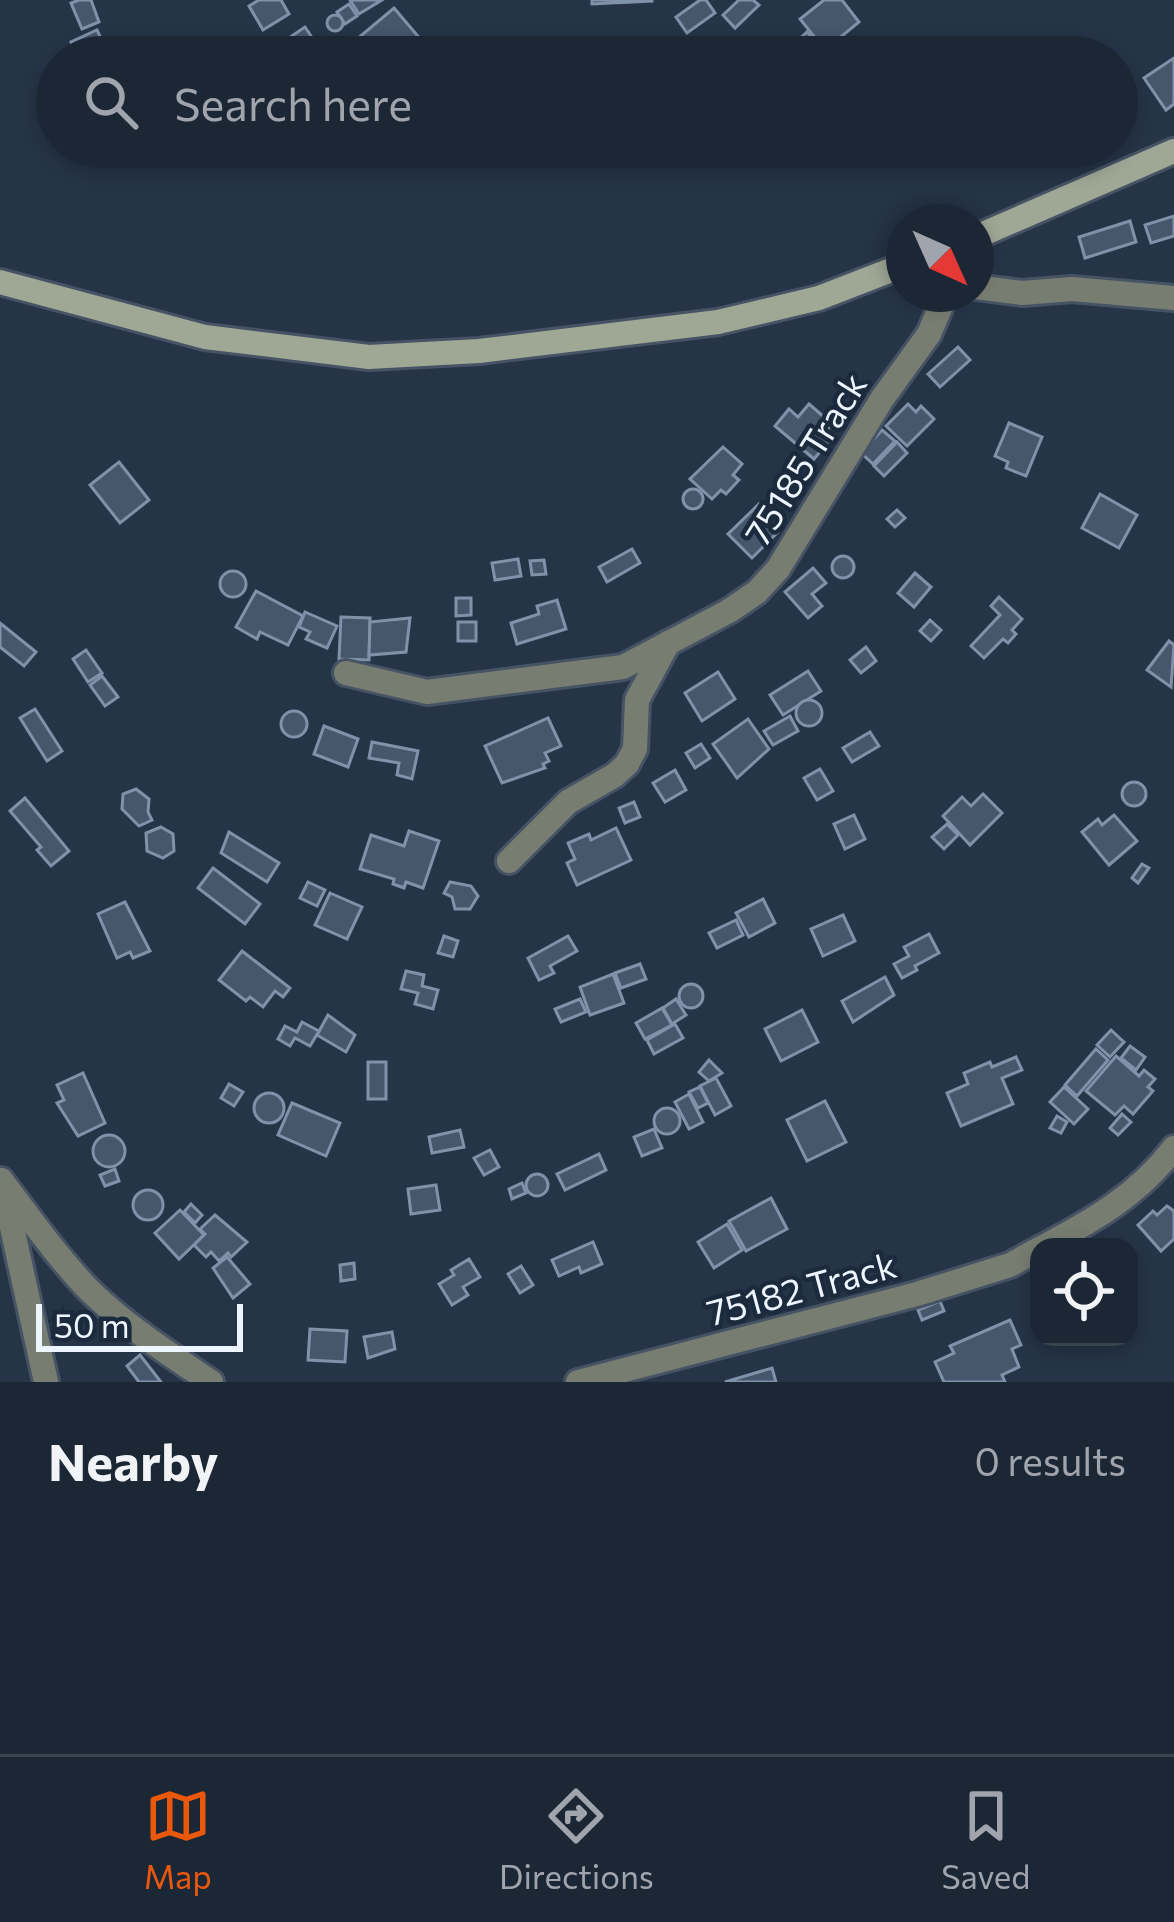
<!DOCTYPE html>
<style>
body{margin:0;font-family:Commissioner,sans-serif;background:#293341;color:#f1f3f6}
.controls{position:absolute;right:36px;bottom:36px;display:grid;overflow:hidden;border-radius:24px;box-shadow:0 6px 18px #0003}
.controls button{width:108px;height:108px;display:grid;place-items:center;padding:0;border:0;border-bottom:3px solid #3a4450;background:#1c2735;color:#f1f3f6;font:60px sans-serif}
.compass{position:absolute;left:886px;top:204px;width:108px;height:108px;border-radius:50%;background:#1c2735;box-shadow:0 6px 18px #0003;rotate:135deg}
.scale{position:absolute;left:36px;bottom:30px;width:207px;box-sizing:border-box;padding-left:12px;border:6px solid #edf5ff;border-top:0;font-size:33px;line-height:42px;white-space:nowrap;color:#edf5ff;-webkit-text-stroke:9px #1b2a3c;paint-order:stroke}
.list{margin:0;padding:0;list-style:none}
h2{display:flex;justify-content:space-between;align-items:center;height:156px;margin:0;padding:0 48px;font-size:51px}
h2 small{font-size:39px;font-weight:400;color:#a0a5ad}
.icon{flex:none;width:66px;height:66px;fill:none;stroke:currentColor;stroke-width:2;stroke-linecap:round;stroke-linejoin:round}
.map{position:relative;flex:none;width:1174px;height:1382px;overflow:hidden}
.search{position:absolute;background:#1c2735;box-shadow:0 6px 18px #0003;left:36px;right:36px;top:36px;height:132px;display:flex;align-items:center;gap:30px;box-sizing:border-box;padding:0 42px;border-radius:66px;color:#a0a5ad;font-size:45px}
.sheet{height:372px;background:#1c2735}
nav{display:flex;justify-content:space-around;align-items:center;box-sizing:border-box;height:168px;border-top:3px solid #3a4450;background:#1c2735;font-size:33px;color:#a0a5ad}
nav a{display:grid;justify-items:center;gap:6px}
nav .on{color:#ea580c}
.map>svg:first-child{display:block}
.building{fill:#46566b;stroke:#8092a9;stroke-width:3}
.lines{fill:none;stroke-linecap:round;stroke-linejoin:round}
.street-casing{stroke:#455364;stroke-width:30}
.secondary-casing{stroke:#455364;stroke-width:30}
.street{stroke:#787d72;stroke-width:24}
.secondary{stroke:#9fa795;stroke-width:24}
.labels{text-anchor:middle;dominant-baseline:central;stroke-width:9;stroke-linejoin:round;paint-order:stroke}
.street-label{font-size:36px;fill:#edf5ff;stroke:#1b2a3c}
</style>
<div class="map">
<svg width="1174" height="1382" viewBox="0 0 1174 1382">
<rect width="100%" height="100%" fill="#253447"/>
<g class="building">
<path d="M 79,0 L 91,0 L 99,22 L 82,29 L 71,3 Z"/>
<path d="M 259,0 L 281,0 L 289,14 L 263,30 L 249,6 Z"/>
<path d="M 350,0 L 382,0 L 359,14 Z"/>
<path d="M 592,0 L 652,0 L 652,1 L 592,4 Z"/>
<path d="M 700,0 L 706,0 L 715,13 L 687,33 L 676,17 Z"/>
<path d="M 739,0 L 753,0 L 759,5 L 735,28 L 723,15 Z"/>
<path d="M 824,0 L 842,0 L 859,22 L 825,50 L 800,19 Z"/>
<path d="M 349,4 L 357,16 L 345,24 L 337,12 Z"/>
<path d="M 394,8 L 428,48 L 417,57 L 372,57 L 357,39 Z"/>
<circle cx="335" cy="23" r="8"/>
<path d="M 305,27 L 325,57 L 298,57 L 286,40 Z"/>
<path d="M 97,30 L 110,57 L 79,57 L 71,42 Z"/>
<path d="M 807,32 L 823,50 L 815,57 L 802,57 L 792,46 Z"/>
<path d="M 276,42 L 286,57 L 267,57 L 263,51 Z"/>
<path d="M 1174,58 L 1174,104 L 1166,110 L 1144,78 Z"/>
<path d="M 1174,216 L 1174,236 L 1151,243 L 1145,225 Z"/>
<path d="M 1130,221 L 1136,242 L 1085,258 L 1079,237 Z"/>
<path d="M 958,347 L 970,360 L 940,387 L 928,374 Z"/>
<path d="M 809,404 L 831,423 L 824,438 L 828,442 L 814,459 L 775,426 L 789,409 L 798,417 Z"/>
<path d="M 908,404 L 916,412 L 921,406 L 934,419 L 907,446 L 886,426 Z"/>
<path d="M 1009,423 L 1042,437 L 1026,476 L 1006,468 L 1008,462 L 995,456 Z"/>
<path d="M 882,430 L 895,441 L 873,464 L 861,453 Z"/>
<path d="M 897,442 L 907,453 L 884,476 L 874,466 Z"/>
<path d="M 723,447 L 742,464 L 733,475 L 739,480 L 726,494 L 721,490 L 712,499 L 690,479 Z"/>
<path d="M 119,462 L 149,500 L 120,523 L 90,485 Z"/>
<circle cx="693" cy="499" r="10"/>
<path d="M 1100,494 L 1137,515 L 1119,548 L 1082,528 Z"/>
<path d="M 759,504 L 769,515 L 765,519 L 778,532 L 752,558 L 728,534 Z"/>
<path d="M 897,510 L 905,518 L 895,527 L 887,519 Z"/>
<path d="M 632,549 L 640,563 L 607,582 L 599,567 Z"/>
<circle cx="843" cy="567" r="11"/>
<path d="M 518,559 L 521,576 L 495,580 L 492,563 Z"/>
<path d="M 544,560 L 546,574 L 532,575 L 530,561 Z"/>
<path d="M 813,568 L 826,583 L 812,594 L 822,606 L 808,618 L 785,592 Z"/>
<circle cx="233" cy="584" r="13"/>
<path d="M 915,573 L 931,587 L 914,607 L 898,593 Z"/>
<path d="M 256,591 L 303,616 L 288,645 L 260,632 L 257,639 L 236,627 Z"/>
<path d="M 999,597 L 1022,619 L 1012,630 L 1016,634 L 1008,643 L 1003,639 L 984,658 L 971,646 L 1000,615 L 991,606 Z"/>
<path d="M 456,598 L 471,598 L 471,615 L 456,616 Z"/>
<path d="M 557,600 L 566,629 L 517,644 L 511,623 L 539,614 L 537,606 Z"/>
<path d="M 305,612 L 337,626 L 327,648 L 306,639 L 310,632 L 299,627 Z"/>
<path d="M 341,617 L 370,618 L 369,660 L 339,659 Z"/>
<path d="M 410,618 L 406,652 L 369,655 L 370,622 Z"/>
<path d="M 930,620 L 941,630 L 931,641 L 920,631 Z"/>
<rect x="458" y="622" width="18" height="19"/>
<path d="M 0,623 L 36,652 L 24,666 L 0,647 Z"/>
<path d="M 1169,641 L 1174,645 L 1171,687 L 1147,670 Z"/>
<path d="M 866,647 L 876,661 L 861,673 L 850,660 Z"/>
<path d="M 86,650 L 102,673 L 88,682 L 73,659 Z"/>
<path d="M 808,671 L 821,691 L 783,715 L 770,695 Z"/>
<path d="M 718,672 L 735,699 L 702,721 L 685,693 Z"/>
<path d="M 102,676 L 118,697 L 105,706 L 90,685 Z"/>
<circle cx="809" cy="713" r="13"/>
<path d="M 35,709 L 62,751 L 47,761 L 20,718 Z"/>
<circle cx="294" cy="724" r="13"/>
<path d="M 790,716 L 798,731 L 773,745 L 764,731 Z"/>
<path d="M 548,718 L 561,746 L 545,753 L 549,761 L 543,764 L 545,768 L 502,783 L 485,746 Z"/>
<path d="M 748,719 L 769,749 L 737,778 L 713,744 Z"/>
<path d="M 324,726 L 358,739 L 348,767 L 314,754 Z"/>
<path d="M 870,732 L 879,746 L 852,762 L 843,748 Z"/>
<path d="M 372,742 L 418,751 L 412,779 L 397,775 L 399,763 L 369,758 Z"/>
<path d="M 701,744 L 710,758 L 695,768 L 686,753 Z"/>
<path d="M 820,769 L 833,791 L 817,800 L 804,778 Z"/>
<path d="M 675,770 L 686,790 L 665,802 L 653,783 Z"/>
<circle cx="1134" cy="794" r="12"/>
<path d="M 136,789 L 149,799 L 148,812 L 152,820 L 139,826 L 122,809 L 123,794 Z"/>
<path d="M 983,794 L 1002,813 L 970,845 L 943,816 L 962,797 L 971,806 Z"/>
<path d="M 25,798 L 69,851 L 51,866 L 37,850 L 41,847 L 10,811 Z"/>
<path d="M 634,802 L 640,817 L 625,823 L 619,808 Z"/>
<path d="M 854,815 L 865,839 L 845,849 L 834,824 Z"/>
<path d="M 1114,815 L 1137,841 L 1109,865 L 1082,832 L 1098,819 L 1102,825 Z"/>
<path d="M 947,824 L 958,835 L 944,849 L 932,837 Z"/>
<path d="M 161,827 L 173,834 L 174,851 L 163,858 L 147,851 L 146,833 Z"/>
<path d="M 616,828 L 631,860 L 577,885 L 567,863 L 575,859 L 568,843 L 589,834 L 591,840 Z"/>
<path d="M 409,831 L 439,841 L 423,888 L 406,882 L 404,888 L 393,884 L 394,879 L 360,869 L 371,835 L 404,846 Z"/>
<path d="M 229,832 L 279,863 L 267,882 L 221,853 Z"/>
<path d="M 1142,864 L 1149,868 L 1138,883 L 1132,878 Z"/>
<path d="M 213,868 L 260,904 L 245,924 L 198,888 Z"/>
<path d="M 308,882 L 325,890 L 317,906 L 300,898 Z"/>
<path d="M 450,882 L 471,886 L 478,896 L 470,909 L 455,909 L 452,897 L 444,893 Z"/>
<path d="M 330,893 L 362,907 L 347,939 L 315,925 Z"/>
<path d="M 763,899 L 775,923 L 749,937 L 736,913 Z"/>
<path d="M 125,902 L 150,951 L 133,958 L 130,952 L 117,958 L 98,914 Z"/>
<path d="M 843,915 L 855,941 L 823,956 L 811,929 Z"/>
<path d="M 736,920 L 743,935 L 717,948 L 709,933 Z"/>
<path d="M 929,934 L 939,953 L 915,966 L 917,970 L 902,978 L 894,964 L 909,956 L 904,947 Z"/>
<path d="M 444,936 L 458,941 L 453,957 L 438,953 Z"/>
<path d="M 568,936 L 577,951 L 550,966 L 554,973 L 539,980 L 528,958 Z"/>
<path d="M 242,951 L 290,988 L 283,997 L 275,991 L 263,1007 L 250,997 L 246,1001 L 219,980 Z"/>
<path d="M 640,964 L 646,979 L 621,988 L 615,973 Z"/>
<path d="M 406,971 L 424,975 L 422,986 L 438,990 L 433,1009 L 415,1004 L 418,993 L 401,989 Z"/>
<path d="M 613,974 L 624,1003 L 590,1015 L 580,987 Z"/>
<path d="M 885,977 L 894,995 L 853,1022 L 842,1001 Z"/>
<circle cx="691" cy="996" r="12"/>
<path d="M 580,999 L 586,1012 L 561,1022 L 555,1009 Z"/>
<path d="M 676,999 L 686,1015 L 672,1024 L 663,1008 Z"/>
<path d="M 662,1008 L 672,1025 L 645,1039 L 636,1023 Z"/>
<path d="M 802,1010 L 818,1042 L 781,1061 L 765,1029 Z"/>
<path d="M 328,1015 L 355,1035 L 346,1052 L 317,1035 Z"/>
<path d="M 302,1022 L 319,1031 L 310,1046 L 295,1038 L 290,1046 L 278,1039 L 285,1026 L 297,1032 Z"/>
<path d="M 675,1024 L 683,1038 L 654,1054 L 647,1040 Z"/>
<path d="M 1111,1030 L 1124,1042 L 1110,1057 L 1097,1045 Z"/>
<path d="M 1130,1046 L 1145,1057 L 1136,1070 L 1121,1058 Z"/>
<path d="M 1096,1049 L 1108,1060 L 1077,1096 L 1065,1085 Z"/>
<path d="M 1116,1056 L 1139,1076 L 1144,1070 L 1155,1079 L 1148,1087 L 1153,1091 L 1133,1114 L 1124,1106 L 1115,1115 L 1086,1091 Z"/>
<path d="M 1016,1057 L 1022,1070 L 1002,1078 L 1013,1104 L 961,1126 L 947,1093 L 968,1084 L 964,1073 L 990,1062 L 992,1067 Z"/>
<path d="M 709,1060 L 722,1073 L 709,1081 L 699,1072 Z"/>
<rect x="368" y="1062" width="18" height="37"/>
<path d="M 83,1073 L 105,1123 L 78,1136 L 57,1103 L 64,1100 L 57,1085 Z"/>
<path d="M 716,1078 L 731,1106 L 715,1115 L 700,1086 Z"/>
<path d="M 229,1084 L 243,1092 L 234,1106 L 221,1098 Z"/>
<path d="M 700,1087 L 708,1103 L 698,1108 L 689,1092 Z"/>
<path d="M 1064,1087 L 1088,1109 L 1074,1124 L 1050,1102 Z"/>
<circle cx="269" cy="1108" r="15"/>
<path d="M 689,1094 L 703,1122 L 689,1129 L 675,1102 Z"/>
<path d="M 825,1101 L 846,1142 L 807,1161 L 787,1120 Z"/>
<path d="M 292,1103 L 340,1123 L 326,1156 L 278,1135 Z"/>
<circle cx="667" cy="1121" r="13"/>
<path d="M 1122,1114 L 1131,1122 L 1118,1135 L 1110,1128 Z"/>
<path d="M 1057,1116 L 1067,1122 L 1061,1133 L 1050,1128 Z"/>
<path d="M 654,1129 L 662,1148 L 642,1156 L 634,1137 Z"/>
<path d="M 460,1130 L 464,1147 L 432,1153 L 429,1137 Z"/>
<circle cx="109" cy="1151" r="16"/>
<path d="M 490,1150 L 499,1167 L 484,1175 L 474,1158 Z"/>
<path d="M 599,1154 L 606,1170 L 565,1190 L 557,1174 Z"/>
<path d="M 115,1169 L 119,1181 L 105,1186 L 100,1175 Z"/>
<circle cx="537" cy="1185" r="11"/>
<path d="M 522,1183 L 526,1193 L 512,1199 L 509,1189 Z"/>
<path d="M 436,1185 L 440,1210 L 411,1214 L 408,1189 Z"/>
<circle cx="148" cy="1205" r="15"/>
<path d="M 771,1198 L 787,1229 L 746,1251 L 729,1221 Z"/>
<path d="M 191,1204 L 202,1215 L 195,1223 L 184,1212 Z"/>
<path d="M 1167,1206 L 1174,1211 L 1174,1239 L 1161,1251 L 1138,1225 L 1153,1211 L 1157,1215 Z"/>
<path d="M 180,1210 L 204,1235 L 179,1259 L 155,1233 Z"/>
<path d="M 215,1215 L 247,1242 L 231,1257 L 228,1253 L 219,1261 L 211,1252 L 206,1257 L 194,1245 L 205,1234 L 200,1229 Z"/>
<path d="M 727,1224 L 742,1250 L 714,1268 L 698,1242 Z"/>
<path d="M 593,1242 L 602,1264 L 581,1273 L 579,1267 L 559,1276 L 552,1260 Z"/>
<path d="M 227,1257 L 250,1284 L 233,1298 L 213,1268 Z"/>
<path d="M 469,1259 L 480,1277 L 463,1287 L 468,1295 L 452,1305 L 439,1284 L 454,1275 L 451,1270 Z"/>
<path d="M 354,1263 L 355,1279 L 341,1281 L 340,1265 Z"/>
<path d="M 521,1266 L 533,1285 L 520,1293 L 508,1274 Z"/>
<path d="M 940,1301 L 944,1311 L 922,1320 L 918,1310 Z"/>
<path d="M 1010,1320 L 1021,1345 L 1012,1349 L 1019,1367 L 1002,1375 L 1005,1382 L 944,1382 L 935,1362 L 954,1353 L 950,1346 Z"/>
<path d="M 310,1329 L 347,1331 L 345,1362 L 308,1360 Z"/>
<path d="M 392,1332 L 395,1349 L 368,1358 L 364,1337 Z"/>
<path d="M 140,1355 L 161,1382 L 139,1382 L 127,1366 Z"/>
<path d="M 772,1368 L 776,1382 L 725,1382 Z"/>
</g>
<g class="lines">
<g class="street-casing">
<g id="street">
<path d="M 976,287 L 1022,293 L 1072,289 L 1174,298"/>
<path d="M 346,673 L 427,692 L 623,667 L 729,611 L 757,592 L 778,569 L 882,399 L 929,334 L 946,294"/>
<path d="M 509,861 L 568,802 L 615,775 L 627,764 L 635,749 L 637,700 L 668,643"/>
<path d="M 1,1180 C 30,1218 57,1257 90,1291 C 126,1326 169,1354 211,1382"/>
<path d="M 4,1191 L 46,1382"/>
<path d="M 1043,1247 C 1094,1220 1138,1195 1174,1148"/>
<path d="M 578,1382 L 917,1294 L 1010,1265 L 1039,1249"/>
</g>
</g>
<g class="secondary-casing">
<g id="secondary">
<path d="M 976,237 L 1174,151"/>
<path d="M 0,282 L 205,337 L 369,357 L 479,351 L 718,322 L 819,298 L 904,265"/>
</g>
</g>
<use href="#street" class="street"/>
<use href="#secondary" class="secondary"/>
</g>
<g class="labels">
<g class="street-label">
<text transform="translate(804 458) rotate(-58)">75185 Track</text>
<text transform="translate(801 1287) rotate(-15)">75182 Track</text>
</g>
</g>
</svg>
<div class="controls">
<button><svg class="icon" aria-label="locate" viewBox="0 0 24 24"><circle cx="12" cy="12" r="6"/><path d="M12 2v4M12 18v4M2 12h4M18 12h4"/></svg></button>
</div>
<svg class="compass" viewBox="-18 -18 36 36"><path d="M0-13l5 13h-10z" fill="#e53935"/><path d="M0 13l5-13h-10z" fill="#a0a5ad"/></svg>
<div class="scale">50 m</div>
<div class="search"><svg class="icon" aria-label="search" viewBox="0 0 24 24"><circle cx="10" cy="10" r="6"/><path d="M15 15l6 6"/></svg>Search here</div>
</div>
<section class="sheet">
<h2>Nearby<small>0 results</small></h2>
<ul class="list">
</ul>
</section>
<nav>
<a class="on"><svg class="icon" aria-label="map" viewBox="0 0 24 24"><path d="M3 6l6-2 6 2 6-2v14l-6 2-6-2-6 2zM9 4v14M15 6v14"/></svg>Map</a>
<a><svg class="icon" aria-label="directions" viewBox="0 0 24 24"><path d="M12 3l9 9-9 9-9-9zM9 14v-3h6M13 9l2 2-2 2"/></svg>Directions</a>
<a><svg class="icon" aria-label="saved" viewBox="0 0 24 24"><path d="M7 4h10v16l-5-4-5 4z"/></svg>Saved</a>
</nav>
